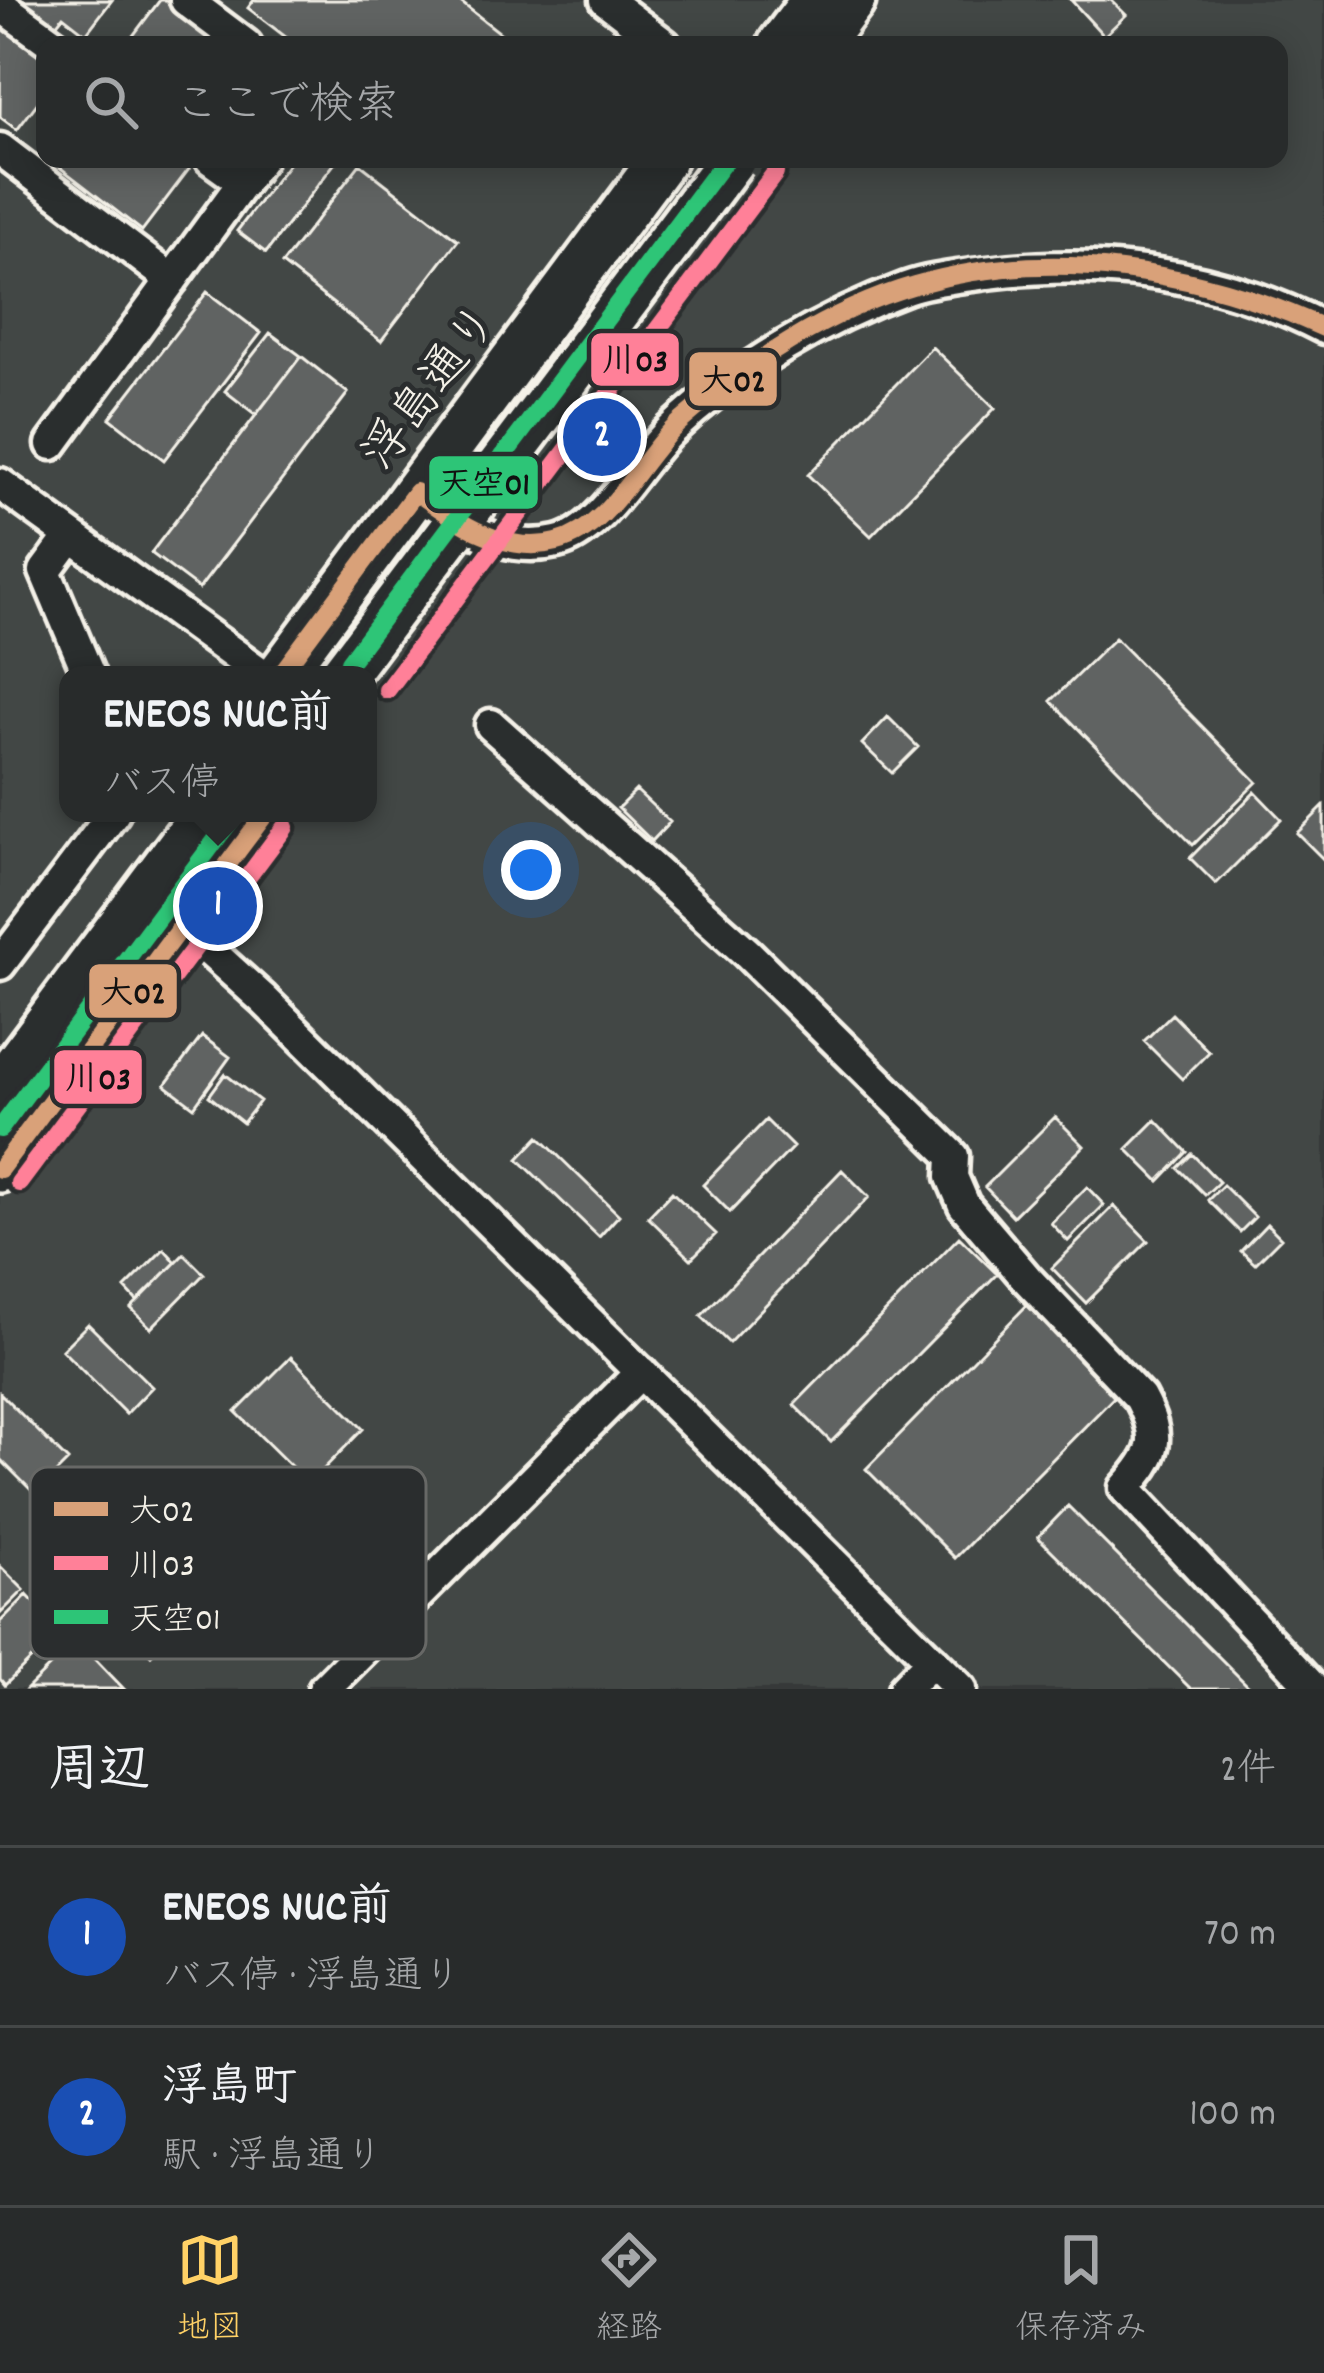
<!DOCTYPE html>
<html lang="ja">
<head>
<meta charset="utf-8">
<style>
	:root { --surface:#282b2b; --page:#303333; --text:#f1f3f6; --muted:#a5a7a9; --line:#444747; --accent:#ffd166 }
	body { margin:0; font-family:Dekko,"Klee One",sans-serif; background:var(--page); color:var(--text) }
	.you { position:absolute; left:531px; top:870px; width:42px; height:42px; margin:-30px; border:9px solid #fff; border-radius:50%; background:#1a73e8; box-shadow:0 0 0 18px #1a73e833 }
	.badge { display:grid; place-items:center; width:78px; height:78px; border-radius:50%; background:var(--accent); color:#fff; font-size:39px; font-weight:700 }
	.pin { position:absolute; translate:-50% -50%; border:6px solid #fff; box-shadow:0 3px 12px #0006 }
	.popup { position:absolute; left:59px; top:666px; width:318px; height:156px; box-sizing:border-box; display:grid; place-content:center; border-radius:24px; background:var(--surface); filter:drop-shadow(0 3px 9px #0005); font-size:39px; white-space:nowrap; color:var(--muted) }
	.popup b { font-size:45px; color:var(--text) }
	.popup::after { content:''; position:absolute; left:50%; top:100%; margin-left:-24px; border:24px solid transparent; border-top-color:var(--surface) }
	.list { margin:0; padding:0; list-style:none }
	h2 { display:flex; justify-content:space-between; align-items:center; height:156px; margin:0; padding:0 48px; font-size:51px }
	h2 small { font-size:39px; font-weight:400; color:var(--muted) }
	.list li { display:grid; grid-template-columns:78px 1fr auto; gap:36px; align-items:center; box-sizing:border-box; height:180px; padding:0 48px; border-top:3px solid var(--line) }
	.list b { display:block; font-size:45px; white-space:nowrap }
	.list p { margin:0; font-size:39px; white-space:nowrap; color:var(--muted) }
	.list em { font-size:39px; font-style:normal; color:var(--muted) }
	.icon { flex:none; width:66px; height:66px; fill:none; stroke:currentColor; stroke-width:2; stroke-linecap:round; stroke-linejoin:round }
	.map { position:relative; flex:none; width:1324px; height:1689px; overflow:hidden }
	.search { position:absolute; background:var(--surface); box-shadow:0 6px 30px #0003; left:36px; right:36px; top:36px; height:132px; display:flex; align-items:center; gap:30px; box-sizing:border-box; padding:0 42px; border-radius:24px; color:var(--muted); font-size:45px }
	.sheet { height:516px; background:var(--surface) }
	nav { display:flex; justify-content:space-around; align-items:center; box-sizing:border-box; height:168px; border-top:3px solid var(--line); background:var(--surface); font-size:33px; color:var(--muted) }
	nav a { display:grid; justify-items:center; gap:6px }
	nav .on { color:var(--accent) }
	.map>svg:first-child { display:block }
	.built { fill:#434645; fill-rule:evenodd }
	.building { fill:#616362; stroke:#f4f1e8; stroke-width:3 }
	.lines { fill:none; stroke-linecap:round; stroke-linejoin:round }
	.minor-casing { stroke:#f4f1e8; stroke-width:39 }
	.highway-casing { stroke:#f4f1e8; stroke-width:54 }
	.minor { stroke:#2a2d2e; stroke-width:30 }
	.highway { stroke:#2a2d2e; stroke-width:45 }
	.highway-bridge-casing { stroke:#f4f1e8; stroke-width:54; stroke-linecap:butt }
	.highway-bridge { stroke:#2a2d2e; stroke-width:45 }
	.bus-1-casing { stroke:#2a2d2e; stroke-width:27 }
	.bus-2-casing { stroke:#2a2d2e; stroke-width:27 }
	.bus-3-casing { stroke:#2a2d2e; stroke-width:27 }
	.bus-1 { stroke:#d9a179; stroke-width:18 }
	.bus-2 { stroke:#ff8098; stroke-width:18 }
	.bus-3 { stroke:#2dc577; stroke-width:18 }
	.labels { text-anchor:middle; stroke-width:10; stroke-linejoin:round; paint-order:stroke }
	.street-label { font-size:48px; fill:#f4f1e8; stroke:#2a2d2e }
	.key { fill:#2a2d2e; stroke:#676866; stroke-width:3 }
	.key-label { font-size:33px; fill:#f4f1e8 }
	.line-badge { stroke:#2a2d2e; stroke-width:4.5 }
	.pale-badge-label { font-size:33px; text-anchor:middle; font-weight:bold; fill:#111 }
</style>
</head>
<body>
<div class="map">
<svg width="1324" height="1689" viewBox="0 0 1324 1689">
	<rect width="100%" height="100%" fill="#363939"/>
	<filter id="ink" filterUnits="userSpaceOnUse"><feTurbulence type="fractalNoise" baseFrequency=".00833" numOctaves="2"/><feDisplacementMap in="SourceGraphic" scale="24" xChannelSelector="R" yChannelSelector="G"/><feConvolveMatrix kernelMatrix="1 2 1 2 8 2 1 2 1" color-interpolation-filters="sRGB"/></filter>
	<g filter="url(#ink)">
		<path class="built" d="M0,0H1324V1689H0ZM45,45H1279V159H45ZM68,675H368V813H68Z"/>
		<path class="building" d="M1,0H112L86,34L63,16L35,51L45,58V93L17,130L0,117Z
			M160,0H166L224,45H126Z
			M254,0H458L513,43L296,45L248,8Z
			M1071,0H1111L1126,15L1104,36Z
			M49,159H175L189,169L142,231Z
			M292,159H338L266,253L237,231Z
			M360,164L458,240L381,341L282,264Z
			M207,292L261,333L164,460L110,418Z
			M270,333L301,356L256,415L225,391Z
			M932,347L995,408L871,536L808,475Z
			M301,356L348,393L199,589L151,553Z
			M1115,638L1257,782L1193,845L1051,701Z
			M888,717L918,747L892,773L862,744Z
			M636,790L670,822L652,841L618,808Z
			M1255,792L1281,819L1216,884L1190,858Z
			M1324,806V860L1297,833Z
			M1172,1014L1209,1052L1182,1079L1144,1041Z
			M202,1036L230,1057L194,1107L165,1085Z
			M225,1074L260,1101L243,1123L209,1096Z
			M1055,1117L1084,1146L1013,1216L985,1187Z
			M766,1120L793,1147L730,1212L703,1185Z
			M1156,1120L1187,1152L1159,1181L1127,1149Z
			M539,1137L619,1215L599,1237L518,1159Z
			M1192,1154L1219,1182L1205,1195L1178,1168Z
			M842,1170L869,1197L729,1343L701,1316Z
			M1223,1185L1255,1217L1240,1232L1208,1200Z
			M1087,1187L1104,1205L1068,1241L1051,1223Z
			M672,1192L716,1234L691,1259L648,1217Z
			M1114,1206L1148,1241L1086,1303L1052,1268Z
			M1267,1224L1281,1238L1255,1264L1241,1251Z
			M959,1237L997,1274L831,1442L794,1405Z
			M164,1249L176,1262L137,1301L125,1288Z
			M184,1254L204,1274L151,1328L131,1308Z
			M1030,1302L1120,1391L955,1558L866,1469Z
			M88,1324L152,1387L126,1414L62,1350Z
			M291,1357L363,1429L309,1484L236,1412Z
			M0,1393L68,1461L35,1494L0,1459Z
			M208,1506L253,1552L151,1655L106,1609Z
			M1068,1506L1251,1689H1191L1038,1537Z
			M0,1566L24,1590L0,1614Z
			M27,1595L61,1630L5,1685L0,1679V1622Z
			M77,1640L124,1689H27Z"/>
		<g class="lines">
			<g class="minor-casing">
				<path id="minor" d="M186,0L246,45
					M606,0L665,45
					M0,5L55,45
					M0,149L172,280
					M211,159L243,182
					M52,444L260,159
					M0,484L263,675
					M416,492C460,523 499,555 557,542C601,533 638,460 672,429C736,369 824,318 906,288C931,279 961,277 987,273C1104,258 1218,273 1324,328
					M70,537L45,571L89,675
					M491,725L747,953L953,1156L952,1177L964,1205L1027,1279L1140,1398C1162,1439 1156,1454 1125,1488L1312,1687
					M182,926L263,999L961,1689
					M0,964L114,813
					M324,1689L641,1372
					M904,1689L932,1660"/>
			</g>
			<g class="highway-casing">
				<path id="highway" d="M781,45L815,0
					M818,45L852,0
					M280,675L663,159
					M0,1087L205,813
					M0,1169L266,813"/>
			</g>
			<use href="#minor" class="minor"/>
			<use href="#highway" class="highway"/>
			<g class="highway-bridge-casing">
				<path id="highway-bridge" d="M343,675L732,159"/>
			</g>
			<use href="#highway-bridge" class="highway-bridge"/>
			<g class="bus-1-casing">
				<path id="bus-1" d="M280,675L416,492C457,521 504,556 557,542C612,528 640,457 680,422C746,364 829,310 915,285C1050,246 1199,270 1324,328
					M0,1169L266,813"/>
			</g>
			<g class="bus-2-casing">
				<path id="bus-2" d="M387,690L775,173
					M19,1183L285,827"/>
			</g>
			<g class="bus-3-casing">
				<path id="bus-3" d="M349,662L726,159
					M0,1129L236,813"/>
			</g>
			<use href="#bus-1" class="bus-1"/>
			<use href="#bus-2" class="bus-2"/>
			<use href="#bus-3" class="bus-3"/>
		</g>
	</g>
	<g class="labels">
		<g class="street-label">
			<text transform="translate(428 385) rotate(-53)" y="17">浮島通り</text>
		</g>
	</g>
	<rect x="30" y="1467" width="396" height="192" rx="18" class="key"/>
	<rect x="54" y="1502" width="54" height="14" fill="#d9a179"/>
	<rect x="54" y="1556" width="54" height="14" fill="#ff8098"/>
	<rect x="54" y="1610" width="54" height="14" fill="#2dc577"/>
	<g class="key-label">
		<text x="129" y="1521">大02</text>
		<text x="129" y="1575">川03</text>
		<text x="129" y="1629">天空01</text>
	</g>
	<g class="line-badge">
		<rect x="589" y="331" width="92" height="57" rx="12" fill="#ff8098"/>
		<rect x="687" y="350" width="92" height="58" rx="12" fill="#d9a179"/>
		<rect x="427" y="454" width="113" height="57" rx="12" fill="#2dc577"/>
		<rect x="87" y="962" width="92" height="58" rx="12" fill="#d9a179"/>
		<rect x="52" y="1048" width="92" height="58" rx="12" fill="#ff8098"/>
	</g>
	<g class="pale-badge-label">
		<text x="635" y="371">川03</text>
		<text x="733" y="391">大02</text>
		<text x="484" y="494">天空01</text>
		<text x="133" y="1003">大02</text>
		<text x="98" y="1089">川03</text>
	</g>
</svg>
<div class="you"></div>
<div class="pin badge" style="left:218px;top:906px;background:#1a4fb4">1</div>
<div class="popup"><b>ENEOS NUC前</b>バス停</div>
<div class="pin badge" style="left:602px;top:437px;background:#1a4fb4">2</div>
<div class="search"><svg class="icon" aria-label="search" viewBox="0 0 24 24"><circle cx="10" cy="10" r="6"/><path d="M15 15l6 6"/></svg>ここで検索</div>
</div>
<section class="sheet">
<h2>周辺<small>2件</small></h2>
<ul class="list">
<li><span class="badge" style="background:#1a4fb4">1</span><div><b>ENEOS NUC前</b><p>バス停 · 浮島通り</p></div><em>70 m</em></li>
<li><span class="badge" style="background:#1a4fb4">2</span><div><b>浮島町</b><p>駅 · 浮島通り</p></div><em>100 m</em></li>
</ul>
</section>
<nav>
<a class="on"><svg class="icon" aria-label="map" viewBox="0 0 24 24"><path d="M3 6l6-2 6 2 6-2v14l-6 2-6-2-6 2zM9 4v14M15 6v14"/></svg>地図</a>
<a><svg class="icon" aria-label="directions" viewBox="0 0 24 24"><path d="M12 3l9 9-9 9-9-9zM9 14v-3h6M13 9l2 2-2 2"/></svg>経路</a>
<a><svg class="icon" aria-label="saved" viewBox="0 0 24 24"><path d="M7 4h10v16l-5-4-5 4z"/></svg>保存済み</a>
</nav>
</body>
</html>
